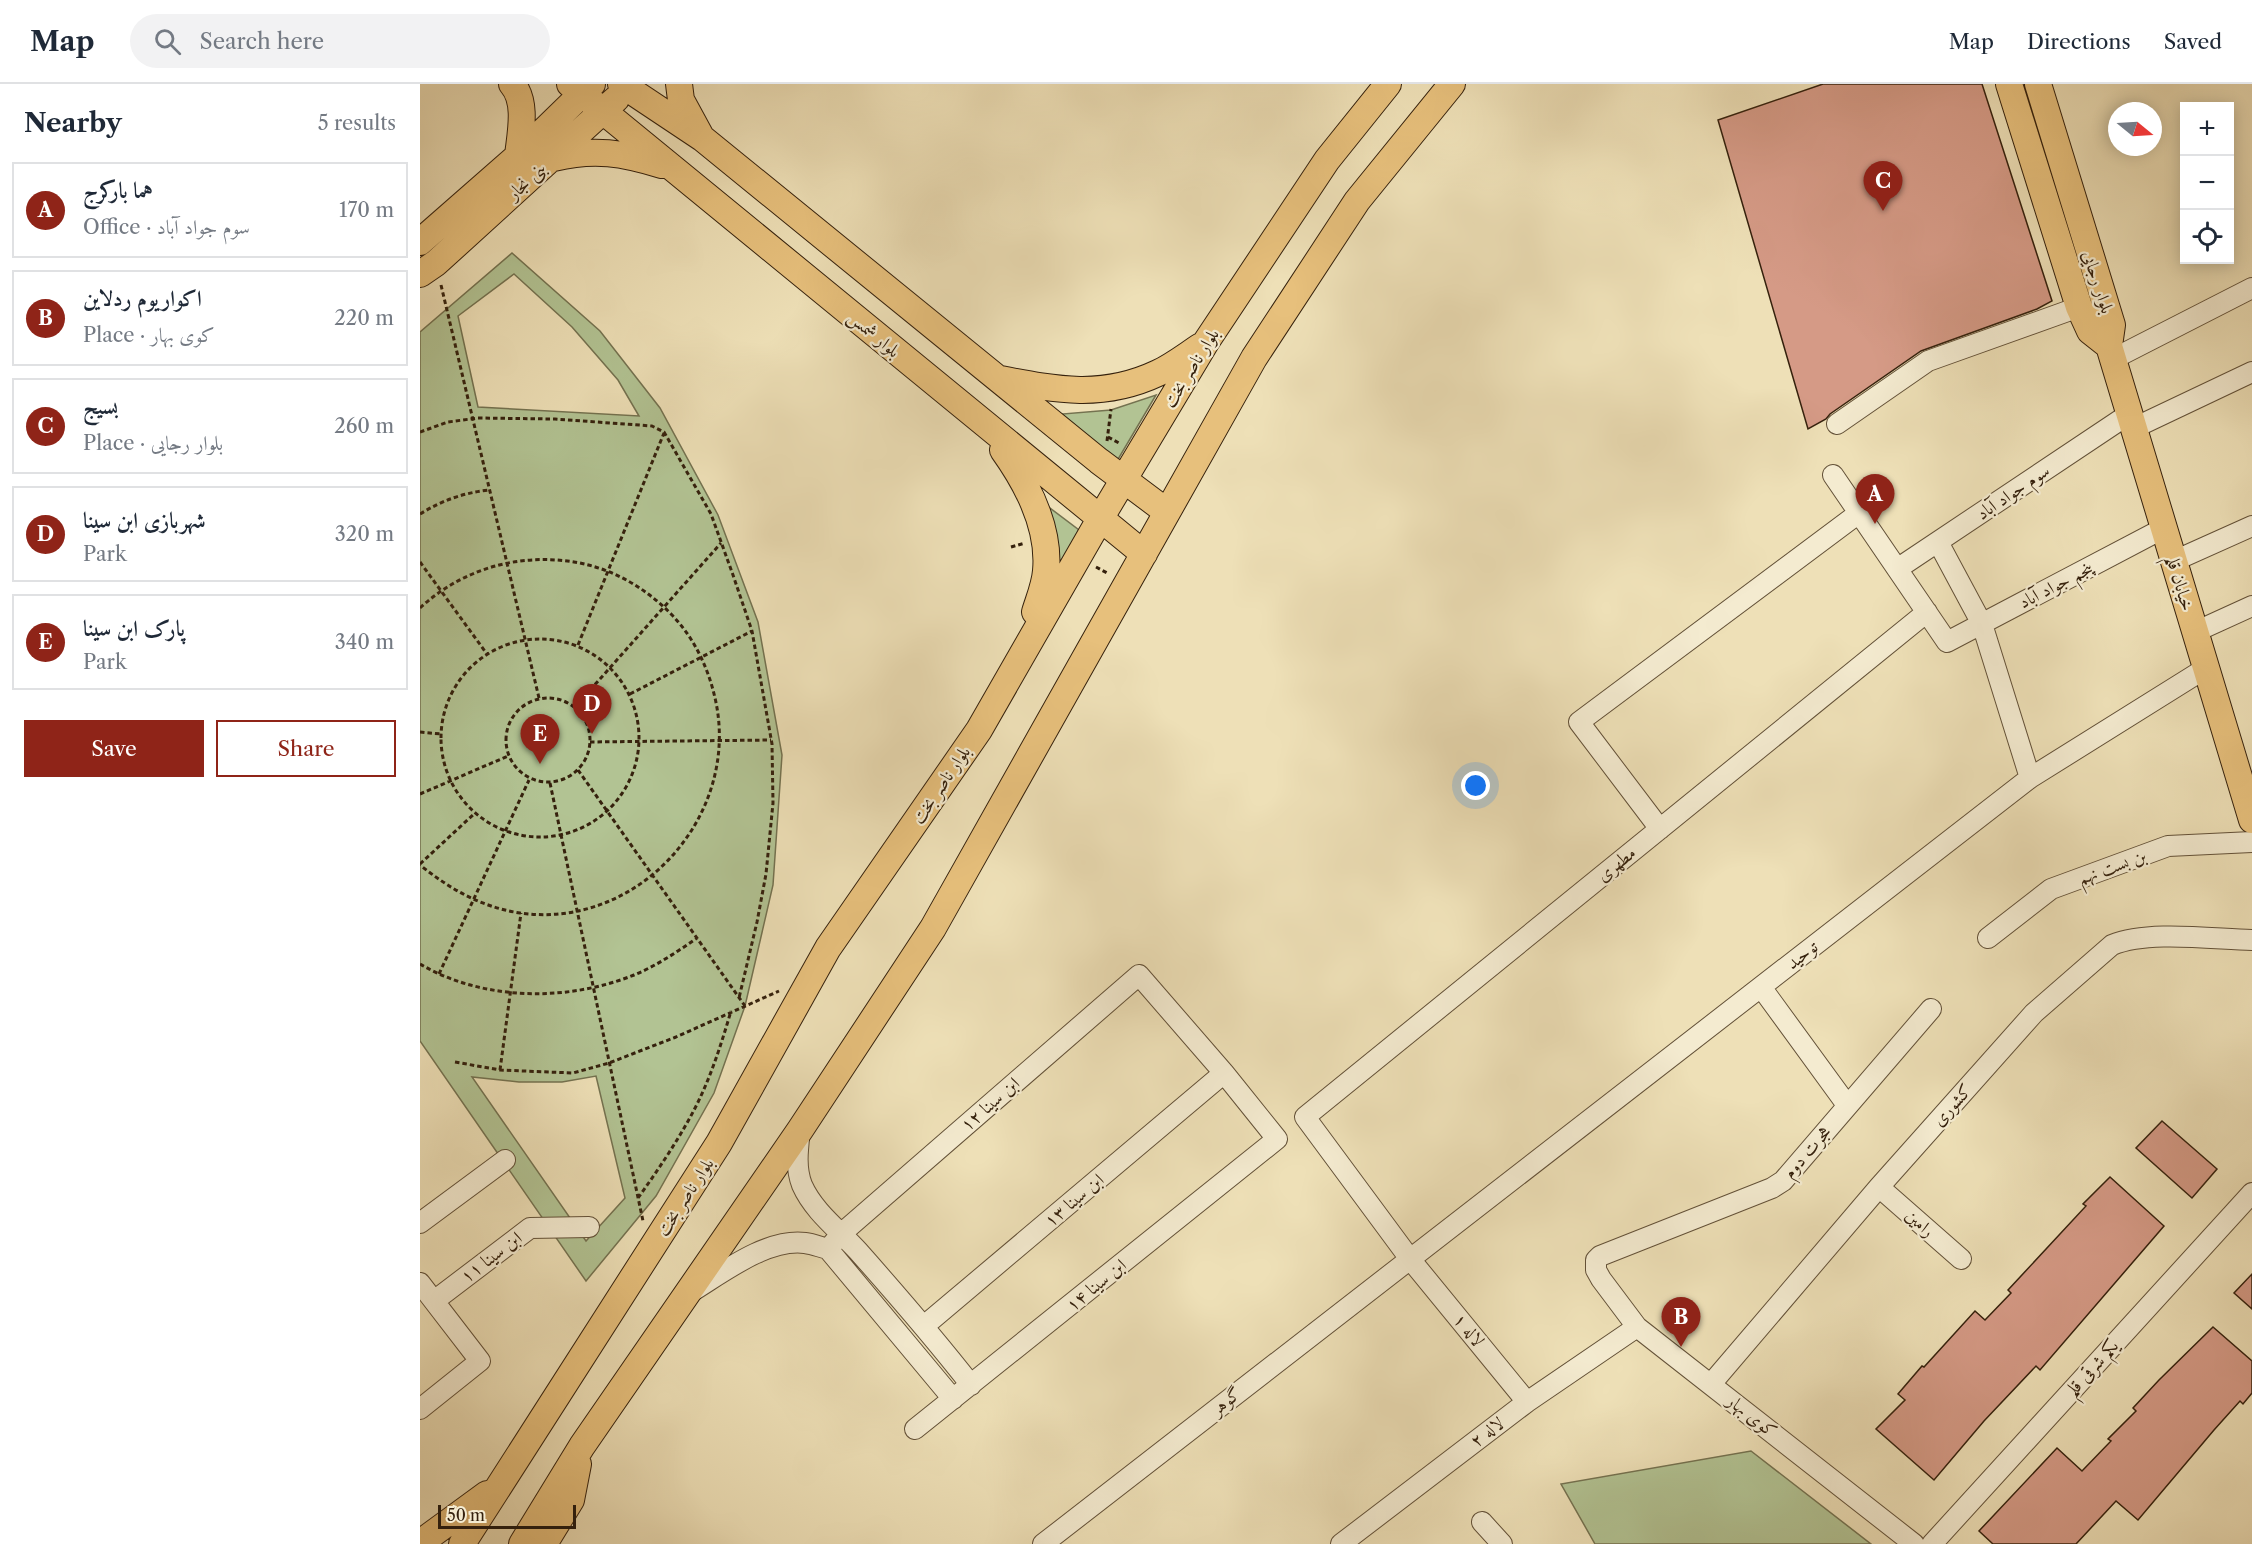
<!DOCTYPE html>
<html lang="en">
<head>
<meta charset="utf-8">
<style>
	:root { --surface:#fff; --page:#f2f2f3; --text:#1f2937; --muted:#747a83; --line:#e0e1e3; --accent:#8f2418 }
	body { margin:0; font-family:"Libre Caslon Text",Amiri,serif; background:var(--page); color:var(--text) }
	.controls { position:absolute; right:18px; top:18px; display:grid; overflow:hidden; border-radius:0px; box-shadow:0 3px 15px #0003 }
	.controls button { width:54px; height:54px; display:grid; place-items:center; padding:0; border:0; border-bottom:2px solid var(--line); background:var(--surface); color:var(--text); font:30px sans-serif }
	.compass { position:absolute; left:1688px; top:18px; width:54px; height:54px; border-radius:50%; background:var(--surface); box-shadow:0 3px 15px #0003; rotate:108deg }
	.scale { position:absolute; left:18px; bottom:15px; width:138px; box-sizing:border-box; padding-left:6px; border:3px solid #35210d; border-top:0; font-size:16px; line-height:21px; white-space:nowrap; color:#35210d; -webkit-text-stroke:4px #f4ebd0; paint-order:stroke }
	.you { position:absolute; left:1056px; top:702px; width:21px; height:21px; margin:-15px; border:4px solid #fff; border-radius:50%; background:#1a73e8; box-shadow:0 0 0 9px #1a73e833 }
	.badge { display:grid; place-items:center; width:39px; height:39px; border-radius:50%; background:var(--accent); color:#fff; font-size:20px; font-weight:700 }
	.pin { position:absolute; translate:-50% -50px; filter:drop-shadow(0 2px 3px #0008) }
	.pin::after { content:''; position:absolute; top:32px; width:21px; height:18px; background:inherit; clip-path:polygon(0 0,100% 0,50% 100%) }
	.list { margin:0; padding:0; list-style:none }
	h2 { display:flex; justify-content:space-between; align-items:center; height:78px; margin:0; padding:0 24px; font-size:26px }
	h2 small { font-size:20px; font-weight:400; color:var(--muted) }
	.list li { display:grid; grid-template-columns:39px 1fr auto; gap:18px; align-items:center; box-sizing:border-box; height:96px; margin:0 12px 12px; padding:0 12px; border:2px solid var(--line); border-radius:0px }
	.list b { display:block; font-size:22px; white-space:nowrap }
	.list p { margin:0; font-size:20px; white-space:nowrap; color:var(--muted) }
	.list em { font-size:20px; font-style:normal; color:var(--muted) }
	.actions { display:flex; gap:12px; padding:18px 24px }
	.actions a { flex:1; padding:14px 0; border:2px solid var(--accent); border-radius:0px; text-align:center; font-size:21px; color:var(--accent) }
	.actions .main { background:var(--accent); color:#fff }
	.icon { flex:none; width:33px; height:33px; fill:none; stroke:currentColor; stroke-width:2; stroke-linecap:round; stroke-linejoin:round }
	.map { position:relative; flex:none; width:1832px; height:1460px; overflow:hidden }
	header { display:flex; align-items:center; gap:36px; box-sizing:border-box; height:84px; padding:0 30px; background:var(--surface); border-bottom:2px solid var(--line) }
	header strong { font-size:28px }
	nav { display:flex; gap:33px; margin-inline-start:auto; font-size:21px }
	.search { width:420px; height:54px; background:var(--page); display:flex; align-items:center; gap:15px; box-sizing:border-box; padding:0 21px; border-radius:33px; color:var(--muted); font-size:22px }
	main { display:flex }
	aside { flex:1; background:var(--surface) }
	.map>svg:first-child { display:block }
	.green { fill:#b2c393; stroke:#747250; stroke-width:1.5; fill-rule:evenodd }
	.building { fill:#d59a86; stroke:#35210d; stroke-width:1.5 }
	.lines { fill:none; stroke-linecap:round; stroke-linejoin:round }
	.minor-casing { stroke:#635138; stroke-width:22 }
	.major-casing { stroke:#35210d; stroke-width:28 }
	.path { stroke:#35210d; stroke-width:3; stroke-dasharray:4.5 3; stroke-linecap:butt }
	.minor { stroke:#f4ebd0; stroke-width:20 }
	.major { stroke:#e7c07c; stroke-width:26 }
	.labels { text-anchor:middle; stroke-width:4.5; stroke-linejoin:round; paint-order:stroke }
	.street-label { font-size:18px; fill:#35210d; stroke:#f4ebd0 }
</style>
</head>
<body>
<header>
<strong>Map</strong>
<div class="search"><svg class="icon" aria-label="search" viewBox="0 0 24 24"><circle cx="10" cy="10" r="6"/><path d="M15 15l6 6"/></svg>Search here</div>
<nav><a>Map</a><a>Directions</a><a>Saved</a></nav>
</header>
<main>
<aside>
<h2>Nearby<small>5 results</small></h2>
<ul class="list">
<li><span class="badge">A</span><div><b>هما بارکرج</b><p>Office · سوم جواد آباد</p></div><em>170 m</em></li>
<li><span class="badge">B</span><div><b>اکواریوم ردلاین</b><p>Place · کوی بهار</p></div><em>220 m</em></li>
<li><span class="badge">C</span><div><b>بسیج</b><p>Place · بلوار رجایی</p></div><em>260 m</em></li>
<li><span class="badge">D</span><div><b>شهربازی ابن سینا</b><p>Park</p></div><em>320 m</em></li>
<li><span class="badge">E</span><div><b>پارک ابن سینا</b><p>Park</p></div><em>340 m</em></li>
</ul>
<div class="actions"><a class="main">Save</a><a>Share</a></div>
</aside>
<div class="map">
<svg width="1832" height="1460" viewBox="0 0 1832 1460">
	<rect width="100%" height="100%" fill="#eee0b7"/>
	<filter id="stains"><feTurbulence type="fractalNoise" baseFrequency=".00333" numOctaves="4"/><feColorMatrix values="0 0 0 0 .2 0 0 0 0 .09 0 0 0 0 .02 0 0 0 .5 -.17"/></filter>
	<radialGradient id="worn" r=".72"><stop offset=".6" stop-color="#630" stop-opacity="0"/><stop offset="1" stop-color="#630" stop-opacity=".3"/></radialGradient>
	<path class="green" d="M92,169L180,247L240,324L298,431L338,538L362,671L353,801L325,922L294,1009L236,1112L166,1197L0,957V248ZM94,190L152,243L198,296L219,332L58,323L38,232ZM176,992L205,1114L166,1157L52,993L99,998H142Z
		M736,311L697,377L642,330L691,326Z
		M622,418L659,446L633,494Z
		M1331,1367L1451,1460H1175L1141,1400Z"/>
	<path class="building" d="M1403,0H1562L1632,217L1617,225L1501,267L1410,330L1406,335L1388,345L1298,36Z
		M1742,1037L1797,1085L1772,1114L1716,1064Z
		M1690,1093L1744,1142L1620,1286L1616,1282L1564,1337L1514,1396L1456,1345L1485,1316L1478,1310L1502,1282L1504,1283L1555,1227L1565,1236L1591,1209L1588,1206L1666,1122L1663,1120Z
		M1832,1190V1225L1814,1209Z
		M1793,1243L1832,1277V1309L1823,1320L1820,1317L1794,1346L1718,1436L1696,1417L1656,1460H1573L1559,1447L1637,1364L1662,1387L1691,1357L1688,1355L1716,1327L1713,1324L1739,1296Z"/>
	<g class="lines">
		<g class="minor-casing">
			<path id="minor" d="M1693,275L1832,204
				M1417,340L1508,277L1659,223
				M1714,344L1832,288
				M1413,391L1527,558L1744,444
				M1518,458L1562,540L1610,694
				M1754,477L1832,442
				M1477,485L1709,330
				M1775,548L1832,522
				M1240,745L1159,638L1439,429
				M1568,854L1631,805L1748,762L1832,758
				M1341,903L1427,1021
				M380,1046C378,1064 375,1083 382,1101C394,1128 419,1146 438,1167C477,1211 515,1255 551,1301
				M1459,1103L1541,1175
				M0,1139L85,1076
				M408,1165L422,1149L719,891L804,989L857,1055L495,1345
				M0,1199L60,1277L0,1325
				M271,1208C302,1189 347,1154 385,1159C393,1160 400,1163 408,1165L533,1315
				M14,1217L110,1144L169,1143
				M504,1242L804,989
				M1291,1300L1459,1103L1614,929L1692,861C1728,846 1792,855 1832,856
				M1107,1318L990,1175L885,1033L1507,528
				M1062,1438L1082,1460
				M623,1460L1610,694L1786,584
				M921,1460L1107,1318L1217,1243
				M1494,1460L1217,1243L1181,1195L1176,1186V1176L1180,1172L1352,1104L1363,1097L1511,925
				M1512,1460L1832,1109"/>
		</g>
		<g class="major-casing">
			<path id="major" d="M92,0C108,18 100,51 98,72
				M150,0L724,470
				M201,0L282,54L679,377L747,428
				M259,0L261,16L280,51
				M1589,0L1659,223L1670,247L1689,262
				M1618,0L1692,241L1689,262L1832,736
				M134,74C174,64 203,69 242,81
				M0,158L98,72L172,0
				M0,190L16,179L196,15
				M580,295C637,306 683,315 738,289C753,282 767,271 781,262
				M583,366C608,401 630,444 626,487C625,501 619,515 615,528
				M0,1459L67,1410
				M42,1460L299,1059L408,864L559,646L680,435L786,258L907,76L968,0
				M102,1460L162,1362L380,1046L513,844L834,274L937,117L1032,0
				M124,1460L151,1416L158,1380"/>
		</g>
		<path class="path" d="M21,201L119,614
			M0,348L28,338L58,334L135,335L232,342L244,348L291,430L313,491L332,547L352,660L353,719L346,790L337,838L319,914
			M688,353L699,359
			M687,357L691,325
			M0,430C23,416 43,409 69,406
			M591,463L605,459
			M0,478L67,570
			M676,483L689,490
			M0,524C42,485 98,469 154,478C192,484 226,504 252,531C274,554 288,583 295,614C322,730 220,846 100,829C61,823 30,805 0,781
			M21 654a99 99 0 1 1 198 0a99 99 0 1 1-198 0Z
			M158,561L244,349
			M210,610L332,547
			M86 656a42 42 0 1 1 84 0a42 42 0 1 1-84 0Z
			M155,623L301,459
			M0,648L21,650
			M170,658L351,656
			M158,686L325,922
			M130,699L223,1137
			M0,710L88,672
			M0,780L55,729
			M0,880C63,917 147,918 214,891C236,882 257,868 277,854
			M19,890L109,696
			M35,978L80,986L153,989L189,979L256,953L359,907
			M80,986L101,829
			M218,1114C238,1086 257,1058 273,1028C290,996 301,961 311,927"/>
		<use href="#minor" class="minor"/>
		<use href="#major" class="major"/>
	</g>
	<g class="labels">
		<g class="street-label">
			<text transform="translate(107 97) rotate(-42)" y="6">بنی نجار</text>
			<text transform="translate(1678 198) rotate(72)" y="6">بلوار رجایی</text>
			<text transform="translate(454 250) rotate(40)" y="6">بلوار شمس</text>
			<text transform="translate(771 284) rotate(-58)" y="6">بلوار ناصر بخت</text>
			<text transform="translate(1593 408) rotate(-34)" y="6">سوم جواد آباد</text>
			<text transform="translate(1760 499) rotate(73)" y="6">خیابان قلم</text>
			<text transform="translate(1636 501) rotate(-27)" y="6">پنجم جواد آباد</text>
			<text transform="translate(521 701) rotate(-56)" y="6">بلوار ناصر بخت</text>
			<text transform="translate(1196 780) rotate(-39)" y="6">مطهری</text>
			<text transform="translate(1692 783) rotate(-20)" y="6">بن بست نهم</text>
			<text transform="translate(1382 871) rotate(-38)" y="6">توحید</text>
			<text transform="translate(570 1020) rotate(-41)" y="6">ابن سینا ۱۲</text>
			<text transform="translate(1532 1021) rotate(-48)" y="6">کشوری</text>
			<text transform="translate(1387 1068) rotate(-49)" y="6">هجرت دوم</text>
			<text transform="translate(265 1113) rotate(-57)" y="6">بلوار ناصر بخت</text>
			<text transform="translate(654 1116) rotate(-40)" y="6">ابن سینا ۱۳</text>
			<text transform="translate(1500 1139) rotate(42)" y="6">رامین</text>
			<text transform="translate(71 1173) rotate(-37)" y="6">ابن سینا ۱۱</text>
			<text transform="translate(676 1201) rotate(-39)" y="6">ابن سینا ۱۴</text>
			<text transform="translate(1049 1246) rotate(51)" y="6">لاله ۱</text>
			<text transform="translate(1672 1284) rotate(-48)" y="6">یکم شرقی قلم</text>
			<text transform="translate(806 1317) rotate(-38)" y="6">گوهر</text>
			<text transform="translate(1332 1332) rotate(38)" y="6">کوی بهار</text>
			<text transform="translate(1067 1348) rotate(-37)" y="6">لاله ۲</text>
		</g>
	</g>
	<rect width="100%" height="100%" filter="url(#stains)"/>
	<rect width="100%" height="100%" fill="url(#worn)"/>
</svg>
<div class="controls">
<button>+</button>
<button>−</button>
<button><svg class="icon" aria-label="locate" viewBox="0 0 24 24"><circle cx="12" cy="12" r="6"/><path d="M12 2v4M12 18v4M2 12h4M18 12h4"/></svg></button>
</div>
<svg class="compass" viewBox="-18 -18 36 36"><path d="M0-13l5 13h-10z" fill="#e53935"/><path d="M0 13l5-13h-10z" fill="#747a83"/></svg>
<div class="scale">50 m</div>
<div class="you"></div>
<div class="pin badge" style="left:1455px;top:440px">A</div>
<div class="pin badge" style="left:1261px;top:1263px">B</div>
<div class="pin badge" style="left:1463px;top:127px">C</div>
<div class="pin badge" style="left:172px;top:650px">D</div>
<div class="pin badge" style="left:120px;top:680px">E</div>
</div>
</main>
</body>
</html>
